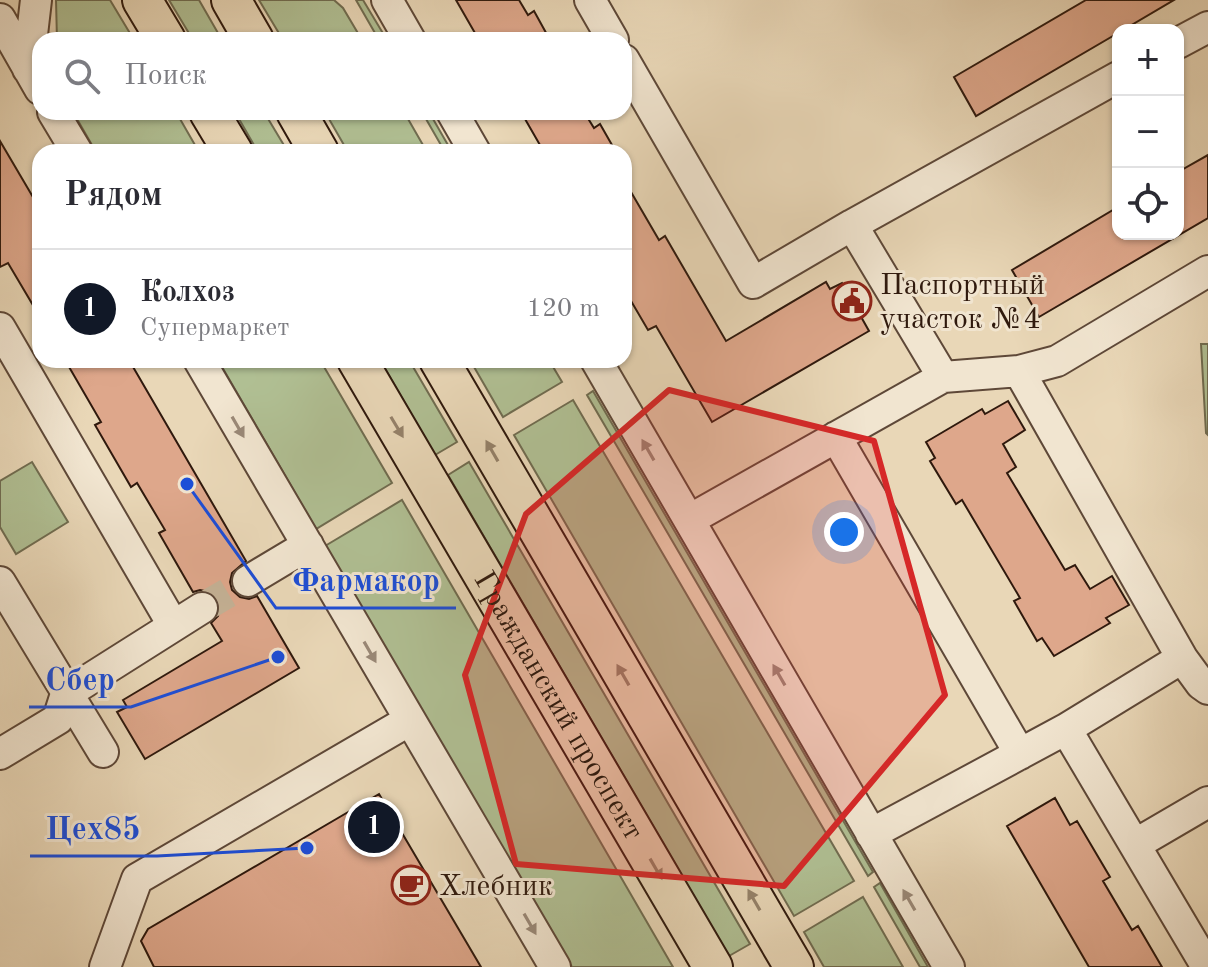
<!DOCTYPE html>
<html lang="ru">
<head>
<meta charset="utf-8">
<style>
	:root { --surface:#fff; --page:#f7f7f7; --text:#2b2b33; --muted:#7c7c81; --line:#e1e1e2; --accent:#111827 }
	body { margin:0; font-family:"Old Standard TT",serif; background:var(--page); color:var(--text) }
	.controls { position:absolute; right:24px; top:24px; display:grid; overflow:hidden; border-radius:16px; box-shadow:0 2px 6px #0004 }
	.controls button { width:72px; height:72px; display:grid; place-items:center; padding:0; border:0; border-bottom:2px solid var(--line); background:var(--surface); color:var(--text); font:40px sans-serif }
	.you { position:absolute; left:844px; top:532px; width:28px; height:28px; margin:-20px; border:6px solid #fff; border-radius:50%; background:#1a73e8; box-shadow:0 0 0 12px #1a73e833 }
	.badge { display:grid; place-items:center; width:52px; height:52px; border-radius:50%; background:var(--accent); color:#fff; font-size:26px; font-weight:700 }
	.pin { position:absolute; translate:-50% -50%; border:4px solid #fff; box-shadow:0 2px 8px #0006 }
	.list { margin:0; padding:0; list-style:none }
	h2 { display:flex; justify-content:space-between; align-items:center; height:104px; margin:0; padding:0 32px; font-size:34px }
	h2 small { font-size:26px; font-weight:400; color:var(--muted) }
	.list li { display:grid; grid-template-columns:52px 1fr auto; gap:24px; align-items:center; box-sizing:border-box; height:120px; padding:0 32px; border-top:2px solid var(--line) }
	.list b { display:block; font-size:30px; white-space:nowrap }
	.list p { margin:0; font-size:26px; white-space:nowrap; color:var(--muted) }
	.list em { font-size:26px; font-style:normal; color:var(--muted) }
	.icon { flex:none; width:44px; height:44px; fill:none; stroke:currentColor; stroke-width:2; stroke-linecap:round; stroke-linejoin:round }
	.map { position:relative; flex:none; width:1208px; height:967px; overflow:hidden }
	.search { position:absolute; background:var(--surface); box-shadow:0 2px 6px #0004; left:32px; top:32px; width:600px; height:88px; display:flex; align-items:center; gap:20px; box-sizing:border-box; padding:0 28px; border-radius:24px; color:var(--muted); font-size:30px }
	.panel { position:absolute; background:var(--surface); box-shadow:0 2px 6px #0004; left:32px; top:144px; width:600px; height:224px; border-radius:24px }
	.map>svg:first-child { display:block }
	.green { fill:#b0bf93; stroke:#706c50; stroke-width:2 }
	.building { fill:#dea78b; stroke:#2f190d; stroke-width:2 }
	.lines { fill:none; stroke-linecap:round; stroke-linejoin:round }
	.minor-tunnel { stroke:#c4b195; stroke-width:30; stroke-dasharray:30 15; stroke-linecap:butt }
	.minor-casing { stroke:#5e4838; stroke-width:34 }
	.major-casing { stroke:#2f190d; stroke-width:42 }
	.minor { stroke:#f1e5d0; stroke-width:30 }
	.major { stroke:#e9d7b7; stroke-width:38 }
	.oneway { fill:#9a8978 }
	.oneway2 { fill:#95826a }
	.marked { fill:#d62828; fill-opacity:0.2; stroke:#d62828; stroke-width:6; stroke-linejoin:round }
	.labels { text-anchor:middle; stroke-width:6; stroke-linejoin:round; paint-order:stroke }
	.poi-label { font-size:30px; fill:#2f190d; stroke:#f1e5d0; text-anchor:start }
	.street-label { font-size:30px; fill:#2f190d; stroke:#f1e5d0 }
	.leader { fill:none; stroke:#1d4ed8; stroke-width:3 }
	.callout-dot { fill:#1d4ed8; stroke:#f1e5d0; stroke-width:3 }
	.callout-label { font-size:32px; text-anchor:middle; font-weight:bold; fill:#1d4ed8; stroke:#f1e5d0; stroke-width:6; stroke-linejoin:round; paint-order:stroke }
</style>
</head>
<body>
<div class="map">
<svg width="1208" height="967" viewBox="0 0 1208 967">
	<rect width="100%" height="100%" fill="#e9d7b7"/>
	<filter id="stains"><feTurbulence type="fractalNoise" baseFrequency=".0025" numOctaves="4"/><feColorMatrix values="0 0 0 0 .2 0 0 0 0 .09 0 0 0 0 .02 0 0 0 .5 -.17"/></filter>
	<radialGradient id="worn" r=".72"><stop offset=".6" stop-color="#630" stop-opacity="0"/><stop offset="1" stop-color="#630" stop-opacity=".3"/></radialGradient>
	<path class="green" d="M56,0H110L134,40H57Z
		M169,0H199L222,40H193Z
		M259,0H334L343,8L362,40H283Z
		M356,0H363L387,40H379Z
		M73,112H176L199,152H96Z
		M235,112H264L288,152H258Z
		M325,112H404L427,152H348Z
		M422,112H429L452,152H445Z
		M1201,344H1208V435L1206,433Z
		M218,360H320L392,483L316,529Z
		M380,360H409L457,442L435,455Z
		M470,360H549L562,382L503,417Z
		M593,391L873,872L868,876L587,395Z
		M573,400L854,881L794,916L514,435Z
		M32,462L68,522L16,554L0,527V481Z
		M469,462L750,944L729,956L448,475Z
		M402,500L673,967H572L325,546Z
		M880,883L928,967H920L874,887Z
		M863,897L903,967H824L804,932Z"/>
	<path class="building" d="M456,0H519L528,15L534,11L550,40H479Z
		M1086,0H1174L1123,30H1118V33L976,116L954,77Z
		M521,112H584L594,128L600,124L616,152H544Z
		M0,141L40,209V317L8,263L0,267Z
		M1208,155V218L1039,317L1012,270L1118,207V234H1178V172Z
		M624,180L659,240L665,236L726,341L826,282L830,289L842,283L869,331L712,422L656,326L648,330L624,289Z
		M65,360H129L246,561L232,573L230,582L232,590L240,597L249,599L257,596L299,668L145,759L117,712L127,707L123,700L222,641L211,623L218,616L220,606L217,598L210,592L200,590L193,592L159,533L165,530L137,483L131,487L95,425L101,422Z
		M1008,401L1025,430L1003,444L1016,467L1007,473L1065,570L1075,565L1090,589L1112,576L1129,605L1106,618L1110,623L1054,656L1042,638L1037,641L1014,601L1020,598L962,500L956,504L930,461L935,458L926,442L982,409L985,414Z
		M379,794L481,967H154L141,941L148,929Z
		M1055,798L1070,825L1077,821L1110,877L1103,881L1132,930L1138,926L1162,967H1089L1007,826Z"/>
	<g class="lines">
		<path class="minor-tunnel" d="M202,608L248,581"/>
		<g class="minor-casing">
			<path id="minor" d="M387,0L410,40
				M590,0L613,40
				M0,19L40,89
				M1178,43L1208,27
				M624,60L753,283L852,225
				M28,69L36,0
				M53,112L77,152
				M452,112L475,152
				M0,328L173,625
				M199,360L555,967
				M596,360L949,967
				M943,377L852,225L1118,77
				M836,437L1020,754
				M689,520L943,377L1019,371
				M248,581L308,545
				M0,582L103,752
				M1182,658L1201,684L1208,689
				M1066,729L1182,658L1019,371L1057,361L1208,271
				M0,754L58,719L66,694L202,608
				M871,834L1066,729L1207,967
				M1136,844L1208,802
				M105,967L137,879L410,720"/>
		</g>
		<g class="major-casing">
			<g id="major">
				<path d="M142,0L166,40"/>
				<path d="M231,0L254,40"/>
				<path d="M209,112L233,152"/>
				<path d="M296,112L319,152"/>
				<path id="s1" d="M357,360L713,967"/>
				<path d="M439,360L794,967"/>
			</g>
		</g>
		<use href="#minor" class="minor"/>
		<use href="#major" class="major"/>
	</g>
	<defs><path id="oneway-solid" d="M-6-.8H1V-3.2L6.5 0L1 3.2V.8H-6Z" transform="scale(2)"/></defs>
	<g class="oneway">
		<use href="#oneway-solid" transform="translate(238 427) rotate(60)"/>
		<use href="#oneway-solid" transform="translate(648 450) rotate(-120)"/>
		<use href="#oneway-solid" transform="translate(370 652) rotate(60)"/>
		<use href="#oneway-solid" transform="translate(779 675) rotate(-120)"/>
		<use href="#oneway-solid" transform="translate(909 900) rotate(-120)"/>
		<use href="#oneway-solid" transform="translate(530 924) rotate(60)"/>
	</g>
	<g class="oneway2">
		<use href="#oneway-solid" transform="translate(397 427) rotate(59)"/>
		<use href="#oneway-solid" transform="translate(492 451) rotate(-120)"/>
		<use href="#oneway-solid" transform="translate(623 675) rotate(-120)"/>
		<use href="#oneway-solid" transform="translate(656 869) rotate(60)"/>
		<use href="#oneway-solid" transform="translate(754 900) rotate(-120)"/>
	</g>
	<path class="marked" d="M669,390L874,441L945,695L784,886L516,864L465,675L526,514Z"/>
	<defs>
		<g id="civic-ring" transform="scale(2)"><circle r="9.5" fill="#f1e5d0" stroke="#8f2418" stroke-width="1.5"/><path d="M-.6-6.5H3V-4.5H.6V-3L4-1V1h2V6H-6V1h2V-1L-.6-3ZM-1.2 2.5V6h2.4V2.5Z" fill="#8f2418"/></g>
		<g id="cafe-ring" transform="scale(2)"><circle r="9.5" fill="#f1e5d0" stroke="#8f2418" stroke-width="1.5"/><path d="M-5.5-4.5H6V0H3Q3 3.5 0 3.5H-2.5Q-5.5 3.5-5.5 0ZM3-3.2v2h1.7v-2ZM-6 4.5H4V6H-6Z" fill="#8f2418"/></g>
	</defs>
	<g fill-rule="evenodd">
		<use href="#civic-ring" x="852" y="301"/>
		<use href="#cafe-ring" x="411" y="885"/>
	</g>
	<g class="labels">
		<g class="poi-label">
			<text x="880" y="294">Паспортный<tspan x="880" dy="34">участок №4</tspan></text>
			<text x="439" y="895">Хлебник</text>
		</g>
		<g class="street-label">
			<text dy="10" stroke="none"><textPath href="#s1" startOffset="400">Гражданский проспект</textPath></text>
		</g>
	</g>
	<path class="leader" d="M187 484L276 608H456M278 657L131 707H29M307 848L157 856H30"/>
	<g class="callout-dot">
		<circle cx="187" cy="484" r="8"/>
		<circle cx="278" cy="657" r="8"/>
		<circle cx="307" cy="848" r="8"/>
	</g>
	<g class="callout-label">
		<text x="366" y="591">Фармакор</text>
		<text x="80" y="690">Сбер</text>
		<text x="93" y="839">Цех85</text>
	</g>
	<rect width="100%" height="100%" filter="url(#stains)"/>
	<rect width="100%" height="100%" fill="url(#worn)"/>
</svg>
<div class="controls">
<button>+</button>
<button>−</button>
<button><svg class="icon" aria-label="locate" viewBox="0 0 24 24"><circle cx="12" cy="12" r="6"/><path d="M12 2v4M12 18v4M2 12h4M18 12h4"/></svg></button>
</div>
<div class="you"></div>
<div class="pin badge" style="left:374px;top:827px">1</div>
<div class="search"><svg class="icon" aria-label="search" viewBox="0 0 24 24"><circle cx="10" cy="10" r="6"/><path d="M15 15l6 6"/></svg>Поиск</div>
<section class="panel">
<h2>Рядом<small></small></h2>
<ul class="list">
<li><span class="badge">1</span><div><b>Колхоз</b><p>Супермаркет</p></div><em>120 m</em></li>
</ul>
</section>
</div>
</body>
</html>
